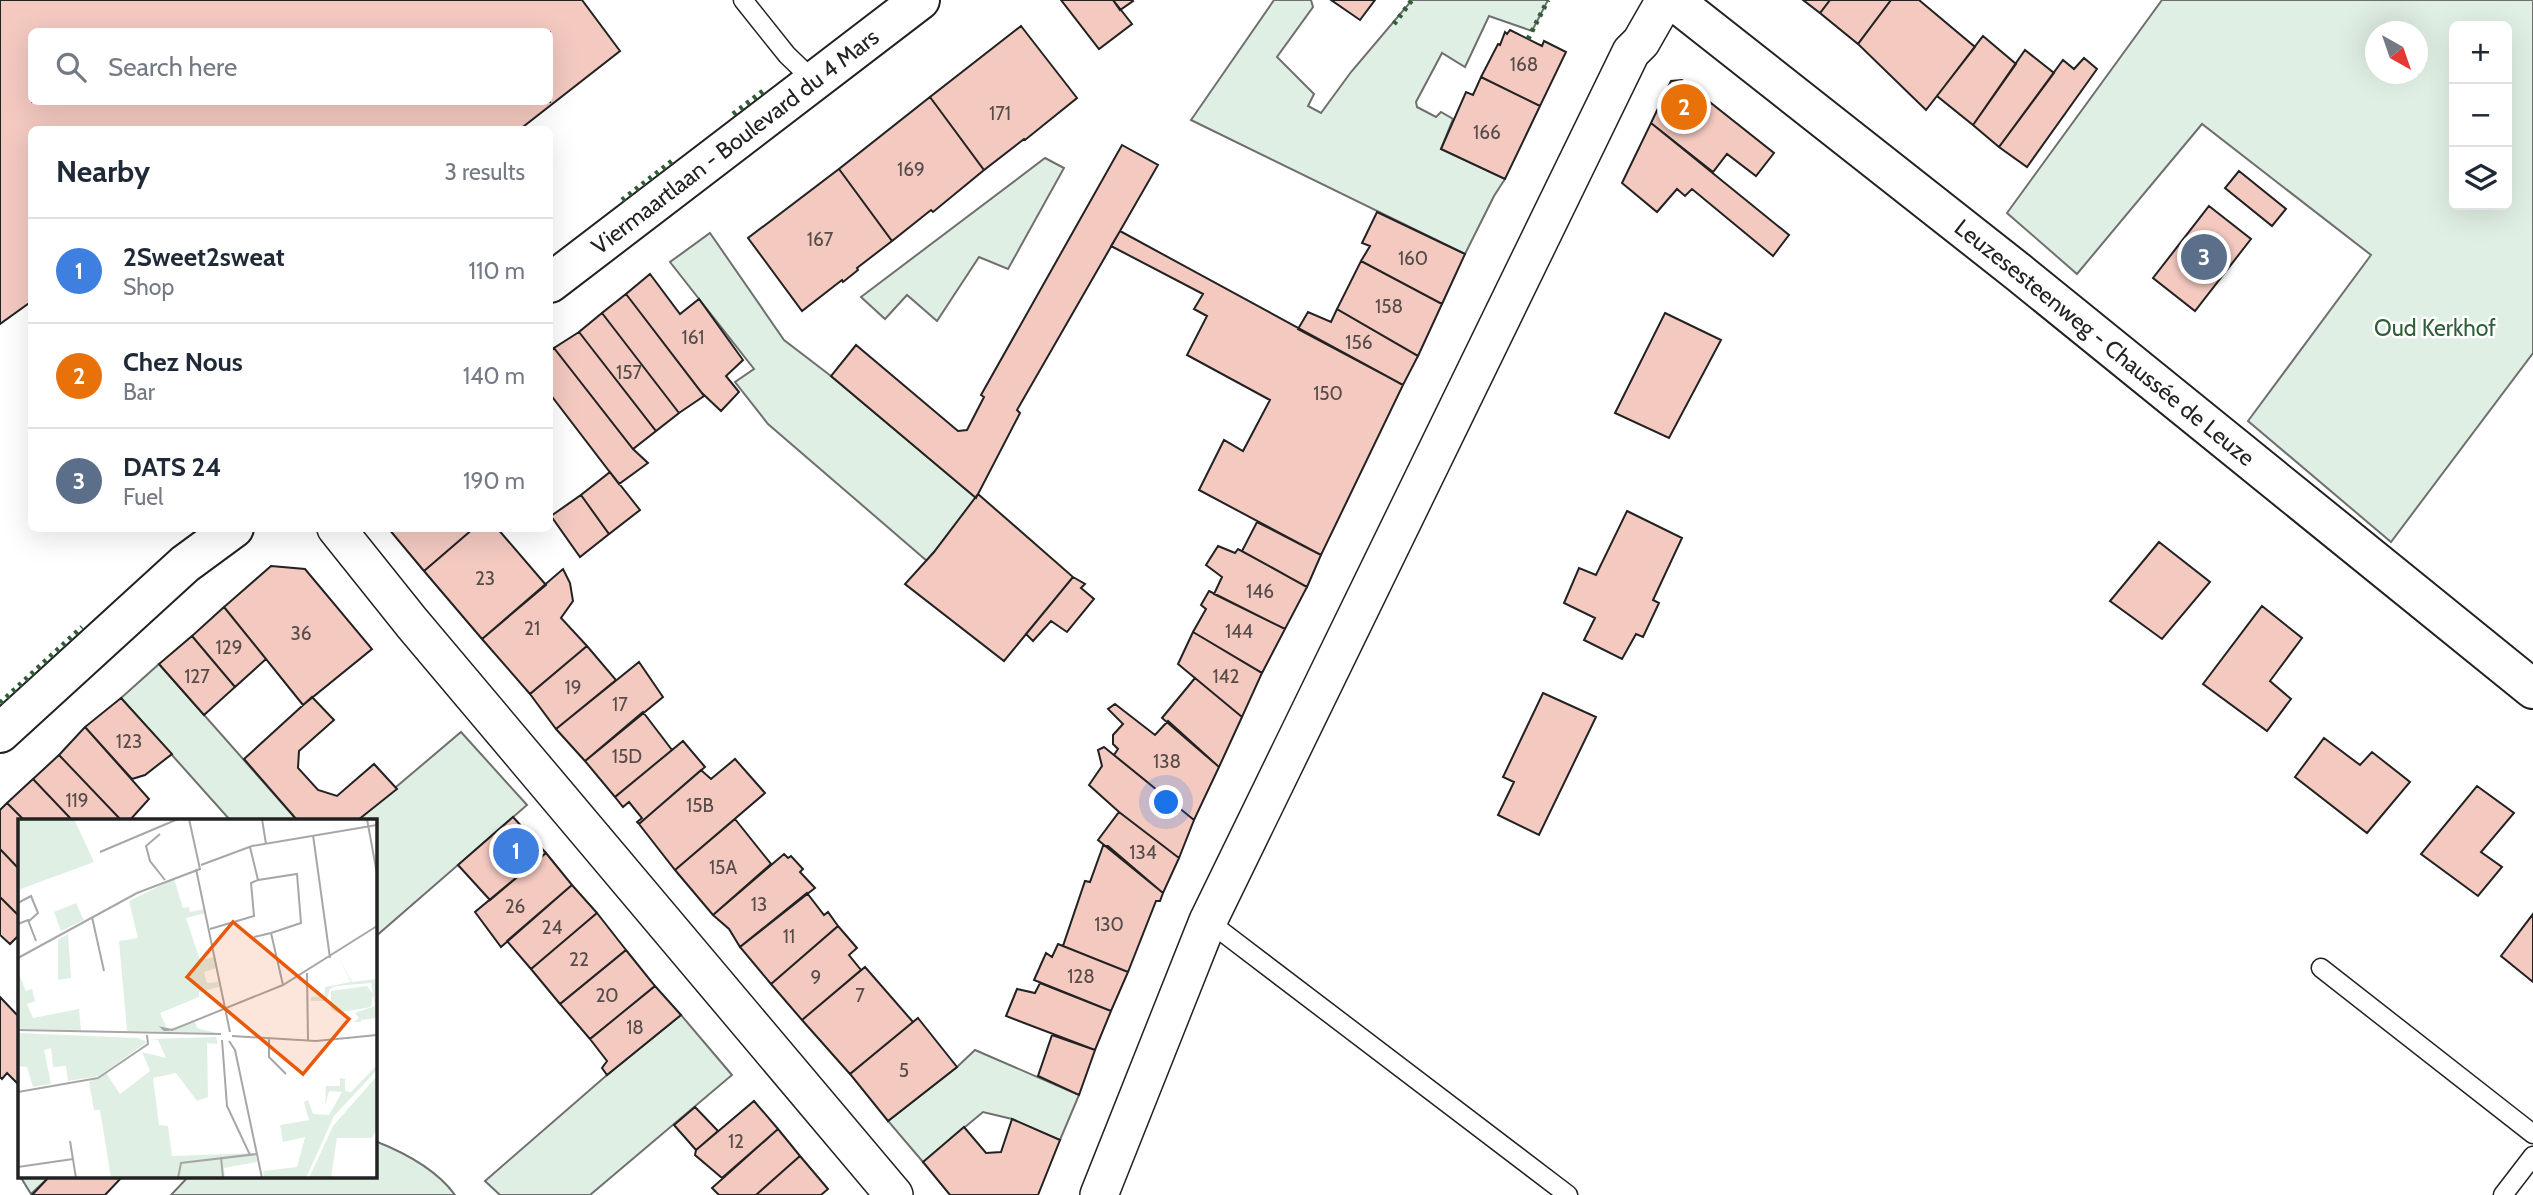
<!DOCTYPE html>
<html lang="en">
<head>
<meta charset="utf-8">
<style>
	:root { --surface:#fff; --page:#f2f2f3; --text:#1f2937; --muted:#747a83; --line:#e0e1e3; --accent:#c62828 }
	body { margin:0; font-family:Cabin,sans-serif; background:var(--page); color:var(--text) }
	.controls { position:absolute; right:21px; top:21px; display:grid; overflow:hidden; border-radius:10px; box-shadow:0 7px 28px #0002 }
	.controls button { width:63px; height:63px; display:grid; place-items:center; padding:0; border:0; border-bottom:2px solid var(--line); background:var(--surface); color:var(--text); font:35px sans-serif }
	.compass { position:absolute; left:2365px; top:21px; width:63px; height:63px; border-radius:50%; background:var(--surface); box-shadow:0 7px 28px #0002; rotate:140deg }
	.you { position:absolute; left:1167px; top:803px; width:24px; height:24px; margin:-18px; border:5px solid #fff; border-radius:50%; background:#1a73e8; box-shadow:0 0 0 10px #1a73e833 }
	.badge { display:grid; place-items:center; width:46px; height:46px; border-radius:50%; background:var(--accent); color:#fff; font-size:23px; font-weight:700 }
	.pin { position:absolute; translate:-50% -50%; border:4px solid #fff; box-shadow:0 2px 7px #0006 }
	.list { margin:0; padding:0; list-style:none }
	h2 { display:flex; justify-content:space-between; align-items:center; height:91px; margin:0; padding:0 28px; font-size:30px }
	h2 small { font-size:23px; font-weight:400; color:var(--muted) }
	.list li { display:grid; grid-template-columns:46px 1fr auto; gap:21px; align-items:center; box-sizing:border-box; height:105px; padding:0 28px; border-top:2px solid var(--line) }
	.list b { display:block; font-size:26px; white-space:nowrap }
	.list p { margin:0; font-size:23px; white-space:nowrap; color:var(--muted) }
	.list em { font-size:23px; font-style:normal; color:var(--muted) }
	.icon { flex:none; width:38px; height:38px; fill:none; stroke:currentColor; stroke-width:2; stroke-linecap:round; stroke-linejoin:round }
	.map { position:relative; flex:none; width:2533px; height:1195px; overflow:hidden }
	.search { position:absolute; background:var(--surface); box-shadow:0 7px 28px #0002; left:28px; top:28px; width:525px; height:77px; display:flex; align-items:center; gap:18px; box-sizing:border-box; padding:0 24px; border-radius:10px; color:var(--muted); font-size:26px }
	.panel { position:absolute; background:var(--surface); box-shadow:0 7px 28px #0002; left:28px; top:126px; width:525px; height:406px; border-radius:10px }
	.map>svg:first-child { display:block }
	.green { fill:#e0efe3; stroke:#6f6f6f; stroke-width:2; fill-rule:evenodd }
	.building { fill:#f3c9c0; stroke:#222; stroke-width:2; fill-rule:evenodd }
	.lines { fill:none; stroke-linecap:round; stroke-linejoin:round }
	.service-casing { stroke:#222; stroke-width:21 }
	.minor-casing { stroke:#222; stroke-width:40 }
	.tertiary-casing { stroke:#222; stroke-width:42 }
	.primary-casing { stroke:#222; stroke-width:42 }
	.service { stroke:#fff; stroke-width:18 }
	.minor { stroke:#fff; stroke-width:37 }
	.tertiary { stroke:#fff; stroke-width:38 }
	.primary { stroke:#fff; stroke-width:38 }
	.hedge { stroke:#2f5e38; stroke-width:5; stroke-dasharray:3.5 5; stroke-linecap:butt }
	.labels { text-anchor:middle; stroke-width:5; stroke-linejoin:round; paint-order:stroke }
	.number-label { font-size:19px; fill:#564c4a }
	.street-label { font-size:23px; fill:#222; stroke:#fff }
	.park-label { font-size:23px; fill:#2f5e38; stroke:#fff }
	.inset-road { fill:none; stroke:#a7a7a7; stroke-width:2 }
	.view { fill:#e8590c; fill-opacity:0.15; stroke:#e8590c; stroke-width:3.5 }
	.inset-edge { fill:none; stroke:#222; stroke-width:3.5 }
</style>
</head>
<body>
<div class="map">
<svg width="2533" height="1195" viewBox="0 0 2533 1195">
	<rect width="100%" height="100%" fill="#fff"/>
	<path class="green" d="M1274,0H1311L1313,7L1277,57L1314,94L1308,106L1321,113L1351,72L1412,0H1548L1532,31L1489,16L1465,67L1442,53L1416,102L1417,107L1436,117L1441,112L1453,119L1441,149L1505,179L1494,196L1465,254L1191,120Z
		M2162,0H2533V353L2391,542L2248,421L2371,255L2202,124L2077,274L2007,213ZM2454,26H2507V205H2454ZM2376,32H2418V74H2376Z
		M1045,158L1064,168L1008,269L979,257L937,321L907,295L885,319L861,297Z
		M710,233L784,340L831,376L976,498L927,561L768,424L735,382L754,369L670,262Z
		M159,664L297,820H230L121,698Z
		M461,732L527,805L375,937L374,820H357Z
		M681,1015L732,1075L590,1195H500L485,1181L607,1075Z
		M975,1050L1079,1095L1060,1140L1012,1119L983,1112L923,1162L888,1121L957,1067Z
		M375,1141C403,1152 437,1170 455,1195H171L189,1176H374Z
		M20,1176H50L31,1194Z"/>
	<path class="building" d="M0,0H582L620,51L519,130H32V301L0,324ZM32,32H550V102H32Z
		M1061,0H1113L1132,24L1099,49Z
		M1113,0H1132L1133,1L1120,10Z
		M1331,0H1375L1360,20Z
		M1803,0H1830L1820,13Z
		M1830,0H1891L1858,44L1820,13Z
		M1891,0H1919L1975,47L1926,110L1858,44Z
		M1021,26L1077,98L1025,140L1024,139L984,170L930,97Z
		M1510,30L1542,46L1544,41L1566,52L1540,106L1481,77L1498,44L1500,45L1505,32L1507,34Z
		M1983,36L2016,64L1973,125L1937,96Z
		M2025,50L2054,73L1999,147L1973,125Z
		M2084,58L2097,69L2027,167L1999,147L2063,60L2074,69Z
		M1481,77L1540,106L1505,179L1441,149L1466,92L1473,95Z
		M1682,80L1774,153L1756,176L1727,154L1713,172L1651,123L1671,81Z
		M930,97L984,170L933,212L931,210L892,241L839,169Z
		M1651,123L1789,235L1773,256L1692,189L1685,196L1677,189L1657,212L1622,183Z
		M1122,145L1158,165L1017,410L1020,413L976,498L831,376L856,345L958,431L967,430L984,397L981,395Z
		M839,169L892,241L857,268L858,270L843,282L842,280L802,311L748,238Z
		M2239,171L2286,209L2272,226L2225,188Z
		M2209,206L2251,239L2195,311L2153,278Z
		M1377,212L1465,254L1442,304L1361,261L1370,246L1362,243Z
		M1120,231L1403,385L1321,555L1199,490L1224,440L1243,451L1270,400L1187,355L1207,316L1194,309L1203,294L1111,246Z
		M1361,261L1442,304L1418,356L1337,309Z
		M650,274L680,314L699,299L743,360L726,376L739,392L721,411L702,393L626,294Z
		M626,294L704,396L679,413L602,313Z
		M1337,309L1418,356L1403,385L1298,329L1308,312L1331,322Z
		M602,313L679,413L656,431L579,332Z
		M1665,313L1721,340L1669,438L1615,413Z
		M579,332L656,431L633,449L554,348Z
		M554,348L633,449L648,463L619,484L550,394V352Z
		M610,472L640,510L609,534L581,495Z
		M978,494L1073,577L1004,661L905,584L934,552Z
		M581,495L609,534L580,557L551,516Z
		M1627,511L1682,538L1653,600L1659,603L1643,637L1636,634L1622,659L1584,640L1595,618L1564,603L1579,568L1596,575Z
		M1257,522L1321,555L1307,587L1242,551Z
		M388,528H474L424,571Z
		M474,528H497L546,585L482,639L424,571Z
		M2159,542L2210,582L2162,639L2110,601Z
		M1218,546L1235,553L1238,549L1307,587L1285,629L1214,594L1222,577L1206,565Z
		M271,566L305,569L372,649L303,705L224,607Z
		M563,569L570,583L573,601L561,618L587,646L530,694L482,639Z
		M1073,577L1085,584L1081,588L1094,599L1067,632L1051,621L1033,641L1026,634Z
		M1209,591L1285,629L1262,673L1193,632L1206,609L1201,605Z
		M2262,606L2302,638L2270,681L2291,699L2267,731L2203,684Z
		M224,607L266,659L235,687L192,636Z
		M1193,632L1262,673L1242,717L1178,664Z
		M192,636L235,687L204,715L159,664Z
		M587,646L616,680L556,729L530,694Z
		M639,662L663,697L585,761L556,729Z
		M1195,678L1242,717L1219,767L1162,718Z
		M1543,693L1596,717L1539,835L1498,815L1514,782L1503,777Z
		M312,697L334,720L299,751L298,768L318,790L337,796L374,764L397,789L358,820H297L244,759Z
		M121,698L172,754L145,775L132,779L85,727Z
		M1115,704L1155,735L1168,721L1219,767L1194,820L1114,755L1118,749L1113,744V735L1123,724L1108,709Z
		M643,712L672,750L615,797L585,761Z
		M85,727L149,799L130,820H121L59,755Z
		M2324,738L2360,765L2372,752L2410,782L2367,833L2295,777Z
		M683,741L705,767L639,824L637,822L642,818L629,802L623,807L615,797Z
		M1104,747L1194,820L1179,858L1119,812L1089,785L1102,766L1098,750Z
		M59,755L121,820H72L33,779Z
		M735,759L765,793L675,870L639,824L701,770L711,779Z
		M33,779L72,820H24L7,803Z
		M2477,786L2514,813L2481,852L2502,867L2478,896L2421,854Z
		M7,803L24,820H19V869L0,849V810Z
		M1119,812L1179,858L1163,893L1098,840Z
		M513,817L546,853L490,900L458,865Z
		M735,819L771,864L713,915L675,870Z
		M1103,846H1108L1163,893L1160,901H1156L1128,972L1063,946L1085,881L1090,882Z
		M0,849L19,869V916L0,897Z
		M546,853L572,885L501,947L475,912Z
		M784,854L788,858L791,856L803,869L800,872L815,888L740,947L729,929L713,915Z
		M572,885L597,913L531,969L507,941Z
		M807,893L824,915L828,912L838,926L771,984L740,947Z
		M0,897L19,916V935L10,944L0,935Z
		M597,913L626,950L560,1004L531,969Z
		M2533,914V982L2501,956Z
		M838,926L857,948L849,955L861,970L802,1020L771,984Z
		M1058,944L1128,972L1111,1011L1034,980L1046,953L1052,957Z
		M626,950L655,986L590,1039L560,1004Z
		M865,967L913,1022L850,1074L802,1020Z
		M1040,983L1111,1011L1095,1050L1006,1016L1017,989L1035,993Z
		M655,986L681,1015L607,1075L602,1068L607,1061L590,1039Z
		M0,997L19,1017V1085L7,1073L2,1079L0,1077Z
		M918,1018L957,1067L888,1121L850,1074Z
		M1052,1035L1095,1050L1079,1095L1038,1076Z
		M754,1101L778,1129L722,1178L695,1155L696,1150Z
		M695,1107L718,1131L696,1150L674,1125Z
		M1012,1119L1060,1140L1038,1195H950L923,1162L964,1127L986,1153L1001,1152Z
		M778,1129L800,1156L756,1195H719L712,1188Z
		M800,1156L828,1189L821,1195H756Z
		M50,1176H123L105,1195H32Z"/>
	<g class="lines">
		<g class="service-casing">
			<path id="service" d="M743,0L787,55L814,81
				M1208,921L1568,1195
				M2321,968L2533,1134
				M2503,1195L2533,1156"/>
		</g>
		<g class="minor-casing">
			<path id="minor" d="M336,528L412,623L894,1195
				M1099,1195L1208,921L1631,52L1641,42L1665,0"/>
		</g>
		<g class="tertiary-casing">
			<g id="tertiary">
				<path id="s1" d="M550,283L920,0"/>
				<path d="M0,733L185,564L234,528"/>
			</g>
		</g>
		<g class="primary-casing">
			<g id="primary">
				<path id="s2" d="M1673,0L2017,271L2533,689"/>
			</g>
		</g>
		<use href="#service" class="service"/>
		<use href="#minor" class="minor"/>
		<use href="#tertiary" class="tertiary"/>
		<use href="#primary" class="primary"/>
		<path class="hedge" d="M1394,24L1412,0
			M1528,39L1548,0
			M733,114L763,91
			M622,200L672,161
			M0,703L82,627"/>
	</g>
	<g class="labels">
		<g class="number-label">
			<text x="1524" y="71">168</text>
			<text x="1000" y="120">171</text>
			<text x="1487" y="139">166</text>
			<text x="911" y="176">169</text>
			<text x="820" y="246">167</text>
			<text x="1413" y="265">160</text>
			<text x="1389" y="313">158</text>
			<text x="693" y="344">161</text>
			<text x="1359" y="349">156</text>
			<text x="629" y="379">157</text>
			<text x="1328" y="400">150</text>
			<text x="485" y="585">23</text>
			<text x="1260" y="598">146</text>
			<text x="532" y="635">21</text>
			<text x="1239" y="638">144</text>
			<text x="301" y="640">36</text>
			<text x="229" y="654">129</text>
			<text x="197" y="683">127</text>
			<text x="1226" y="683">142</text>
			<text x="573" y="694">19</text>
			<text x="620" y="711">17</text>
			<text x="129" y="748">123</text>
			<text x="627" y="763">15D</text>
			<text x="1167" y="768">138</text>
			<text x="77" y="807">119</text>
			<text x="700" y="812">15B</text>
			<text x="1143" y="859">134</text>
			<text x="723" y="874">15A</text>
			<text x="759" y="911">13</text>
			<text x="515" y="913">26</text>
			<text x="1109" y="931">130</text>
			<text x="552" y="934">24</text>
			<text x="789" y="943">11</text>
			<text x="579" y="966">22</text>
			<text x="1081" y="983">128</text>
			<text x="816" y="984">9</text>
			<text x="607" y="1002">20</text>
			<text x="860" y="1002">7</text>
			<text x="635" y="1034">18</text>
			<text x="904" y="1077">5</text>
			<text x="736" y="1148">12</text>
		</g>
		<g class="street-label">
			<text dy="8" stroke="none"><textPath href="#s1" startOffset="233">Viermaartlaan - Boulevard du 4 Mars</textPath></text>
			<text dy="8" stroke="none"><textPath href="#s2" startOffset="551">Leuzesesteenweg - Chaussée de Leuze</textPath></text>
		</g>
		<g class="park-label">
			<text x="2435" y="336">Oud Kerkhof</text>
		</g>
	</g>
	<g transform="translate(18 819)">
		<rect width="359" height="359" fill="#fff"/>
		<path d="M0,0H56L76,43L0,71ZM156,60L165,89L171,88L172,93L186,90L187,94L168,99L182,141L196,138L198,149L186,153L189,164L200,163L201,168L181,173V178L142,194L148,207L145,212L177,202L179,209L198,214L109,212L101,122L120,119L111,82ZM58,84L66,101L43,112L36,93ZM50,115L53,159L40,161V121ZM320,137L334,163L358,160L359,199L343,201V203H336L341,199L337,194L357,187L353,164L318,167L312,170L308,182H293V178L307,177V168L333,163ZM0,153L8,172L14,170L17,182L9,185L15,199L61,190L63,211L0,210ZM349,167L355,175L353,188L319,194L313,190V172ZM0,214L120,219L129,223L81,257L50,262L48,247L35,248L33,229L26,231L33,265L15,268L9,248L0,247ZM198,218L200,225L189,224L190,278L179,282L158,254L135,259L141,306L150,307L154,337L237,334L239,343L206,349L207,359H93L82,291H76L71,263L88,254L102,275L132,252L124,233L148,239L140,221L131,220ZM359,246V251L316,297L288,359L246,358L245,352L279,348L287,318L265,323L262,306L291,301L286,283L290,281L295,295L311,296L324,273L311,272L307,287L308,267H322V259L327,260V272L333,273ZM359,257V310L354,319H319L313,359H291L315,307Z" fill="#e0efe3"/>
		<path class="inset-road" d="M244,0L248,25M349,0L359,55M142,15L128,27L132,42L147,61M295,16L312,139M82,33L160,0M183,46L234,27L359,6M178,50L212,213M240,61L279,55L283,104L253,114M0,84L13,77L20,94L11,102M74,98L86,152M0,105L10,101L18,122M192,110L236,97L233,64L240,61L232,28M236,118L253,114L265,166M0,139L119,74L182,50L171,0M289,154L290,221M0,211L203,215M151,211H146L144,209L154,211L265,166L359,107M214,217L298,222L359,216M251,220V238L268,255M204,221L209,287L232,336M211,222L217,231L244,359M0,273L80,259L130,225L129,216M52,322L58,359M203,338L205,359M0,348L55,340M160,359L163,344L239,335"/>
		<path class="view" d="M215,103L331,200L285,255L169,158Z"/>
		<rect width="359" height="359" class="inset-edge"/>
	</g>
</svg>
<div class="controls">
<button>+</button>
<button>−</button>
<button><svg class="icon" aria-label="layers" viewBox="0 0 24 24"><path d="M12 4l9 5-9 5-9-5zM3 14l9 5 9-5"/></svg></button>
</div>
<svg class="compass" viewBox="-18 -18 36 36"><path d="M0-13l5 13h-10z" fill="#e53935"/><path d="M0 13l5-13h-10z" fill="#747a83"/></svg>
<div class="you"></div>
<div class="pin badge" style="left:516px;top:851px;background:#3f7fe0">1</div>
<div class="pin badge" style="left:1684px;top:107px;background:#e8710a">2</div>
<div class="pin badge" style="left:2204px;top:257px;background:#5c6f8a">3</div>
<div class="search"><svg class="icon" aria-label="search" viewBox="0 0 24 24"><circle cx="10" cy="10" r="6"/><path d="M15 15l6 6"/></svg>Search here</div>
<section class="panel">
<h2>Nearby<small>3 results</small></h2>
<ul class="list">
<li><span class="badge" style="background:#3f7fe0">1</span><div><b>2Sweet2sweat</b><p>Shop</p></div><em>110 m</em></li>
<li><span class="badge" style="background:#e8710a">2</span><div><b>Chez Nous</b><p>Bar</p></div><em>140 m</em></li>
<li><span class="badge" style="background:#5c6f8a">3</span><div><b>DATS 24</b><p>Fuel</p></div><em>190 m</em></li>
</ul>
</section>
</div>
</body>
</html>
